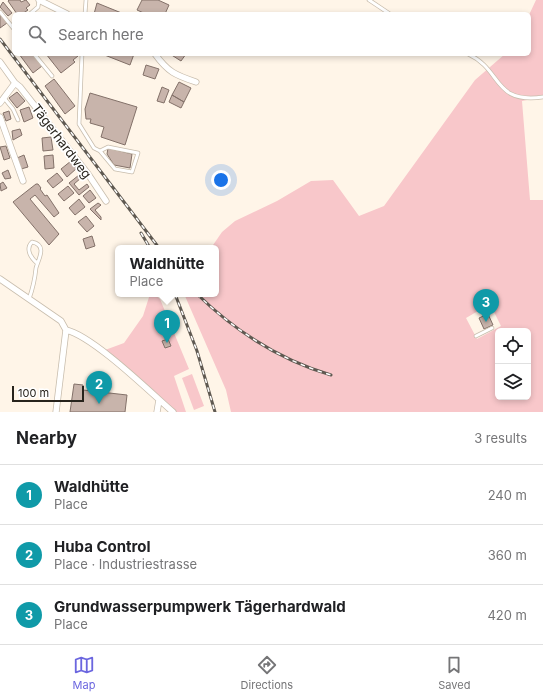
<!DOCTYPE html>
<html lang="en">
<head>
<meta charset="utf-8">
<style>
	:root { --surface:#fff; --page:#f2f2f2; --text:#202124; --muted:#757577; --line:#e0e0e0; --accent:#6b66df }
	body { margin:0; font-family:Inter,sans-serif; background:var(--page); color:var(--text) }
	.controls { position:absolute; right:12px; bottom:12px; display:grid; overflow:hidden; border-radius:6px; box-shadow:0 2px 6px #0003 }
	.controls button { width:36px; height:36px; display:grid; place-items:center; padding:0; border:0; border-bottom:1px solid var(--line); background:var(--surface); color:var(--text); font:20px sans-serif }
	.scale { position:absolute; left:12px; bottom:10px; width:72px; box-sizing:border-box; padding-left:4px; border:2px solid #27231c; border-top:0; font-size:11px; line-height:14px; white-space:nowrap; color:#27231c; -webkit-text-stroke:3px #fff; paint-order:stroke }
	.you { position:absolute; left:221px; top:180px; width:14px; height:14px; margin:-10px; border:3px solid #fff; border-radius:50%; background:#1a73e8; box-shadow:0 0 0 6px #1a73e833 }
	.badge { display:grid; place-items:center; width:26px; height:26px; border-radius:50%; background:var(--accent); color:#fff; font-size:13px; font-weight:700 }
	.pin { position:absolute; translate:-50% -33px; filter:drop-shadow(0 1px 2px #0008) }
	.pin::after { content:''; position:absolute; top:21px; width:14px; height:12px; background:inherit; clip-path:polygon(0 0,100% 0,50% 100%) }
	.popup { position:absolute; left:115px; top:245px; width:104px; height:52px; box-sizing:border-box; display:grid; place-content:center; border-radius:6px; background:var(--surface); filter:drop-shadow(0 1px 3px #0005); font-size:13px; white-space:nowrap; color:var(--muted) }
	.popup b { font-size:15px; color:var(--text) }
	.popup::after { content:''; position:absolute; left:50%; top:100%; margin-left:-8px; border:8px solid transparent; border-top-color:var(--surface) }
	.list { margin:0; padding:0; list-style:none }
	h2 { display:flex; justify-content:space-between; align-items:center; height:52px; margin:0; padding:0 16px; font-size:17px }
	h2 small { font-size:13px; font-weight:400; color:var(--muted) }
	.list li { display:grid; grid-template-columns:26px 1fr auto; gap:12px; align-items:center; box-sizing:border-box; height:60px; padding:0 16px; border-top:1px solid var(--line) }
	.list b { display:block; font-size:15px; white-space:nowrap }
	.list p { margin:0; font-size:13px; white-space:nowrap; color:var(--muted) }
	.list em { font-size:13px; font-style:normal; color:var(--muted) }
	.icon { flex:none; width:22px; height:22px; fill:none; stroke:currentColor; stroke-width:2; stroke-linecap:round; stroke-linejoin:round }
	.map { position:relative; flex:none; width:543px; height:412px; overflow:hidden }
	.search { position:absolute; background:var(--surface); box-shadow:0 2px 6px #0003; left:12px; right:12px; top:12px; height:44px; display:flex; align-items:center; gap:10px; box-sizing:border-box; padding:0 14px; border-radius:6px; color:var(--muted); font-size:15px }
	.sheet { height:232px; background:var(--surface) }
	nav { display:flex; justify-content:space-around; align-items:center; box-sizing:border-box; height:56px; border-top:1px solid var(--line); background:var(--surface); font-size:11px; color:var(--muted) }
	nav a { display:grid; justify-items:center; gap:2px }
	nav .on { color:var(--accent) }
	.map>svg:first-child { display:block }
	.green { fill:#f8c7ca; fill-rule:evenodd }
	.building { fill:#c8b4ab; stroke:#837169 }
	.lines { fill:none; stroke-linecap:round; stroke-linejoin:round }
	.lane-casing { stroke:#c8bdad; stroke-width:4.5 }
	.street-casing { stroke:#c8bdad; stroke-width:7 }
	.lane { stroke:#fff; stroke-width:3 }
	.street { stroke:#fff; stroke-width:5.5 }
	.rail-casing { stroke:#5f5951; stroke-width:3 }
	.rail { stroke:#fff; stroke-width:1.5; stroke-dasharray:4.5; stroke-linecap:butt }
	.labels { text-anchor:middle; stroke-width:3.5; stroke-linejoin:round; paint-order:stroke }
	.street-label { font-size:13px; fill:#27231c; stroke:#fff }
</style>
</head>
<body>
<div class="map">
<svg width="543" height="412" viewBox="0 0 543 412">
	<rect width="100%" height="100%" fill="#fff5e8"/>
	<path class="green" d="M536,0H543V97L522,101L530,200H543V412H231L226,390L185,296L186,294H216V248H211L222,232L235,221L277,201L311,181L333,180L359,216L384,206L475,80L505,54H529V15ZM490,304L501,326L477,339L466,318ZM498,331H528V397H498Z
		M150,294H154L160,299L189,369L174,376L186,412H176L105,350L124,343L143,316Z
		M192,374L204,406L194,410L182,378Z"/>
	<path class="building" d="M9,0H20L21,2L26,0L30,5L26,8L28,10L22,14H17L8,1Z
		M142,0H158L169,5L165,14H146L137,10Z
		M3,2L12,13L8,16L0,7Z
		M97,3L124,14H94Z
		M0,14L7,23L0,28Z
		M19,54H33L42,66L33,73Z
		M46,54H76L78,56L73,60L75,62L61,73Z
		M102,54H134L130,65Z
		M170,54H186L181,61Z
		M146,65L159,69L155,79L143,75Z
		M54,79L75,106L65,114L45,86Z
		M179,82L191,88L184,102L172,95Z
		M162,87L169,90L164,103L157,101Z
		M17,92L25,101L17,108L9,98Z
		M90,93L137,107L125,145L101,137L104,127L90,123L91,119H86L85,109Z
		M172,95L184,102L181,108L169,102Z
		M29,107L33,118L24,122L20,110Z
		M9,111L11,119L6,121L3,113Z
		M20,129L22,135L13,140L12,131Z
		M51,137L53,150L43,151L42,138Z
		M6,146L10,158L4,160L0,147Z
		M108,148L132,154L130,168L114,165L107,154Z
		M24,155L28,167L21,169L17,158Z
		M53,155L54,168L45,169L44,156Z
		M71,161L77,168L67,177L61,169Z
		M8,170L11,178L5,179L2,173Z
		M57,173L63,180L53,188L47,181Z
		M79,175L81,178L74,184L79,190L87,184L89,187L79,195L69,183Z
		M3,182L7,188L1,191L0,184Z
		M36,184H38L41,188L40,189L45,196L47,195L59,213L54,217L35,195L30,199L59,234L49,245L13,202Z
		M68,186L74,193L64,201L58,194Z
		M90,190L96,198L89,203L83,196Z
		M79,199L85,207L75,215L69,208Z
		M98,203L101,205L95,210L101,217V220L90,209Z
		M86,216L94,226L87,232L78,222Z
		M92,236L95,246L86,249L83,239Z
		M488,314L493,325L484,329L479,318Z
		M168,339L171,346L165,348L162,341Z
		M74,384L83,385V390L127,395L125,412H70Z"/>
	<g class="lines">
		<g class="lane-casing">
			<path id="lane" d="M369,0L390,14
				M0,12L14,29
				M30,14L38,7L39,0
				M85,14L86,0
				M34,54L52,76
				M82,54L79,124L94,148L100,151L115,169L132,172L138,153L108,147L100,151
				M468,54C503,70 492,104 543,97
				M4,98L13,109L18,120
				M29,299C33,288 35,278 36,268C38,260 48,245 32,242C25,249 31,258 37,263
				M476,336L492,328"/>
		</g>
		<g class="street-casing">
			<path id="street" d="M39,0L67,14
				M155,54C168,72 175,75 196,82
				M0,62L15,83
				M15,83L20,87L88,174L106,201
				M0,103L15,83
				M0,117L23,181
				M0,279L61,321L66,330L56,412
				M66,330C93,336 150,392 173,412
				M157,412L159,400"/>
		</g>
		<use href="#lane" class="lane"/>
		<use href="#street" class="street"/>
		<g class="rail-casing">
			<path id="rail" d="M0,39L159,248
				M141,233L150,248
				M175,294L197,351L215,412
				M197,294C235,331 280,360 331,375"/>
		</g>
		<use href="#rail" class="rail"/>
	</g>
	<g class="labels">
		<g class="street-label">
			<text transform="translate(62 141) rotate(53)" y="5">Tägerhardweg</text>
		</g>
	</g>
</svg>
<div class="controls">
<button><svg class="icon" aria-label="locate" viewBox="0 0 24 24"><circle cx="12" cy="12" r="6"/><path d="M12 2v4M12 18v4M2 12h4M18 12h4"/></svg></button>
<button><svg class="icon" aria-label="layers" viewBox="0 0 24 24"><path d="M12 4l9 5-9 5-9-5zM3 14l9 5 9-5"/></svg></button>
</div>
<div class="scale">100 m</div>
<div class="you"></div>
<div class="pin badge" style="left:167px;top:343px;background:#0f9aa8">1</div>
<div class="popup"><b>Waldhütte</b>Place</div>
<div class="pin badge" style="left:99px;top:404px;background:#0f9aa8">2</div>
<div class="pin badge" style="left:486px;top:322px;background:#0f9aa8">3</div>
<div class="search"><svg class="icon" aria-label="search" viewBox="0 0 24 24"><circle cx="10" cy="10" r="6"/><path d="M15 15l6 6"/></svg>Search here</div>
</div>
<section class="sheet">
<h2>Nearby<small>3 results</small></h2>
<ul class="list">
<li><span class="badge" style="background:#0f9aa8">1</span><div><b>Waldhütte</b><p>Place</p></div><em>240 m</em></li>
<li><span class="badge" style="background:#0f9aa8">2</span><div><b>Huba Control</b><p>Place · Industriestrasse</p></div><em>360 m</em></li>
<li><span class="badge" style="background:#0f9aa8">3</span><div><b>Grundwasserpumpwerk Tägerhardwald</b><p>Place</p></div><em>420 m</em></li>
</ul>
</section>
<nav>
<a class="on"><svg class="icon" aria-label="map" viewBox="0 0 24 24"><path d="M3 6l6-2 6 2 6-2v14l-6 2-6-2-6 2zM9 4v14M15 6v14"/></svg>Map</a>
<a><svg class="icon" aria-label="directions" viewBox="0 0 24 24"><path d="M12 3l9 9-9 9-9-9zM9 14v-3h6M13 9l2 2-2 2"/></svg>Directions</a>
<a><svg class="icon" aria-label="saved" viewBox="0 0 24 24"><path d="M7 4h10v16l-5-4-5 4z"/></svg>Saved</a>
</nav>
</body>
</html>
